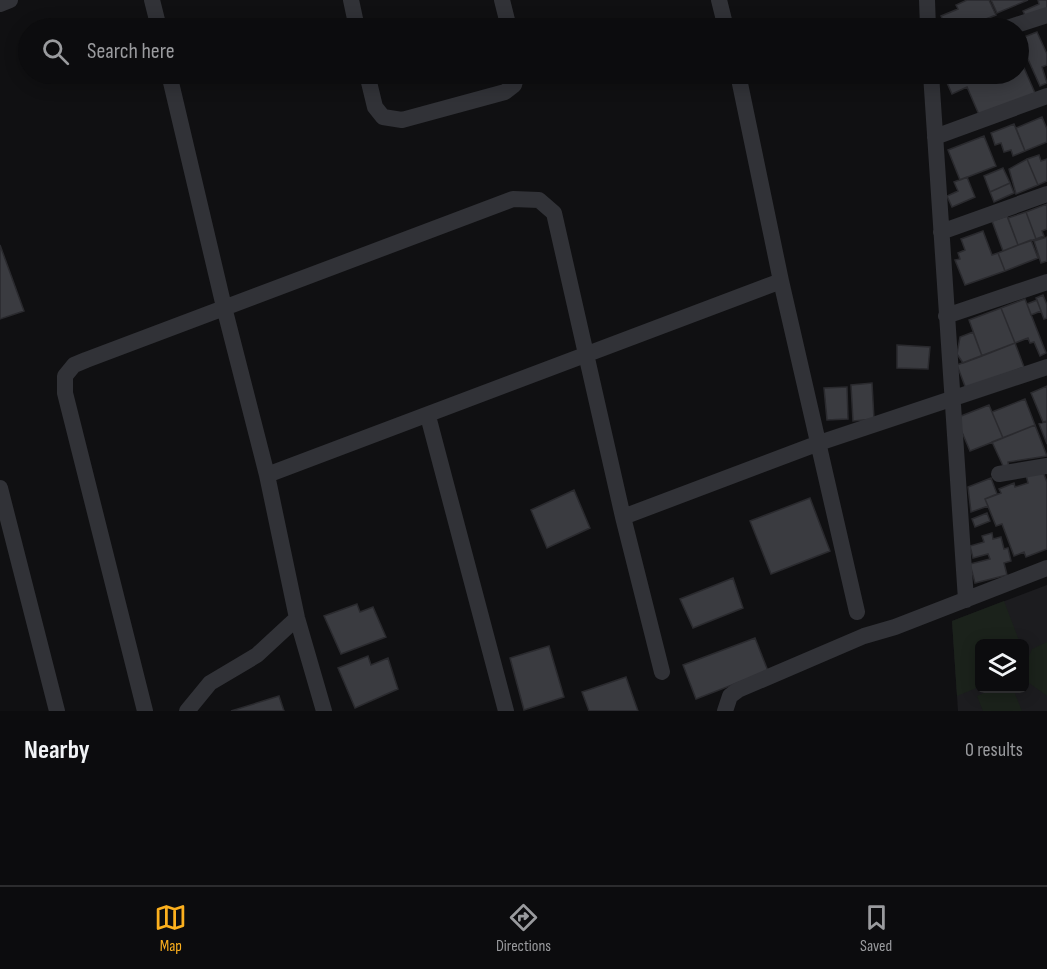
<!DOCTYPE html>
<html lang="en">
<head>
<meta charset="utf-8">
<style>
	:root { --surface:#0c0c0e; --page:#151517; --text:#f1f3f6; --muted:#9a9b9e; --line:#2c2c2e; --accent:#fcb01e }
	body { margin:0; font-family:"Sofia Sans Condensed",sans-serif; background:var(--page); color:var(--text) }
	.controls { position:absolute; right:18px; bottom:18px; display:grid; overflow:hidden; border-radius:9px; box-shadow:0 3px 15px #0003 }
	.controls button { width:54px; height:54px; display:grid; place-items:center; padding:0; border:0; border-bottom:2px solid var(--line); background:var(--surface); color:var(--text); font:30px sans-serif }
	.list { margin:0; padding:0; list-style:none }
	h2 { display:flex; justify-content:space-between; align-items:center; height:78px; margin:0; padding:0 24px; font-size:26px }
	h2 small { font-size:20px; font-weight:400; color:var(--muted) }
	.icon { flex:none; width:33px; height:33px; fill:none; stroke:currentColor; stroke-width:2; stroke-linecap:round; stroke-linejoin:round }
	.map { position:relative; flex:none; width:1047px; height:711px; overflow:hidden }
	.search { position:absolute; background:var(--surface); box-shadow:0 3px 15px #0003; left:18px; right:18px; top:18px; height:66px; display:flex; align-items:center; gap:15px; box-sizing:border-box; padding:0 21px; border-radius:33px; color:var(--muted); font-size:22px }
	.sheet { height:174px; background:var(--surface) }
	nav { display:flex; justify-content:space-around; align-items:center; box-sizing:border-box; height:84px; border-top:2px solid var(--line); background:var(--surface); font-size:16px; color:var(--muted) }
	nav a { display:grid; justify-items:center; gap:3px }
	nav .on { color:var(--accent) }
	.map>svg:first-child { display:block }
	.built { fill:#1c1c1f; fill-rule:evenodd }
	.green { fill:#1b221b }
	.building { fill:#3a3b40; stroke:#2a2a2e; stroke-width:1.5 }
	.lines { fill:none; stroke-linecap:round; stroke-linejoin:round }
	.minor { stroke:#313237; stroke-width:16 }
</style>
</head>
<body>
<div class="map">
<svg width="1047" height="711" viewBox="0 0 1047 711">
	<rect width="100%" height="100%" fill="#101012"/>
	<path class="built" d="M1047,585V711H958L952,621ZM980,644H1024V688H980Z"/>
	<path class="green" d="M1004,601L1020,643L980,644L979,687L957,696L952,621Z
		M1047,642V696L1025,680V667L1032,649Z
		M994,689H1013L1022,711H983L977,696Z"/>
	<path class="building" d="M967,0H989L996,15L981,21L983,27L979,28H946L941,16L958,9L956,5Z
		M991,0H1028L997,13Z
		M1038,0H1047V10L1027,19L1023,11L1039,4Z
		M1037,32L1047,54V65L1042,67L1047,83L1040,86L1019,39Z
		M1018,54L1035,93L980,117L967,87L952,94L943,74H1018Z
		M1042,117L1047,129V142L1025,151L1016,128Z
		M1014,124L1025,151L1013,156L1011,150L1004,152L1001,143L995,145L991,133Z
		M984,136L996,166L960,180L948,150Z
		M1039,155L1041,161L1047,159V181L1038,185L1027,159Z
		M1027,159L1038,185L1016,194L1009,169Z
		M1003,168L1010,183L990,192L984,176Z
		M967,177L975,197L952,207L947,196L958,191L954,182Z
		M1010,183L1014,193L994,202L990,192Z
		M1047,204V229L1042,231L1044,236L1036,239L1026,212Z
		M1026,212L1036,239L1018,245L1008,218Z
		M1007,216L1018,245L1003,251L992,221Z
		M983,231L992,255L998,253L1005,271L965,285L955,260L960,259L958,253L965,250L961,239Z
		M1047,237V261L1041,263L1034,241Z
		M1031,240L1038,258L1005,271L998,253Z
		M0,245L24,311L0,319Z
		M1043,295L1047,305V318L1044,319L1036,298Z
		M1025,299L1046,353L1040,356L1034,342L1030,343L1028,338L1015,343L1001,308Z
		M1037,300L1041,311L1031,315L1027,304Z
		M1001,308L1015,343L982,356L969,320Z
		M973,332L982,356L963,363L957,354L960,337Z
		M1015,343L1024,367L966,389L957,365Z
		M897,345L930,347L928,369L897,368Z
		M872,383L874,419L853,421L851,385Z
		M1047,386V421L1043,422L1031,393Z
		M847,387L848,419L827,420L824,388Z
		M1025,399L1035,425L1003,438L992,412Z
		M989,405L1003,438L970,451L956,418Z
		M1047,421V444L1039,424Z
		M1035,425L1047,456L1008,462L1009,467L1004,468L992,442Z
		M1042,469L1047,482V549L1026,557L1024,552L1014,556L1002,524L996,526L985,499L1001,493L999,489L1014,483L1015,487L1028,483L1026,475Z
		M991,478L997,494L985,499L988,506L971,512L968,487Z
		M574,490L590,528L547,548L531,510Z
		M810,498L830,551L771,574L750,521Z
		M987,513L990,521L975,527L972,519Z
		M992,533L993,539L1001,537L1004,549L1008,548L1011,561L1004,563L1007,575L975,583L970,564L990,559L988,554L973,558L970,546L984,542L982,536Z
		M733,578L743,608L693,628L680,599Z
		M357,604L360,612L373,607L386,637L341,654L324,616Z
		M755,638L768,671L696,699L683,665Z
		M549,646L564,697L524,710L510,658Z
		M368,656L371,665L388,658L398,689L355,708L338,668Z
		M626,677L638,711H589L582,692Z
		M279,696L284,711H231Z"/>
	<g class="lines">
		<path class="minor" d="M152,0L159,28
			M351,0L357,28
			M502,0L509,28
			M719,0L726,28
			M927,0L928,28
			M0,4L10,0
			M1007,28L1047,15
			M169,74L224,307L267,475L297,618L324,711
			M367,74L375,107L383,117L402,120L505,92L514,85L517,74
			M738,74L781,281L857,612
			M931,74L966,600
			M935,137L1047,96
			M941,232L1047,194
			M946,316L1047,282
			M428,416L506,711
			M999,474L1047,466
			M267,475L781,281
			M0,488L57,711
			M623,517L819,443L1047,367
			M145,711L65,393V376L74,365L86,360L513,199L539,200L554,213L623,517L662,672
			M187,711L210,683L257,655L297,618
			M725,711L730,696L738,690L864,636L895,627L1047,568"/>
	</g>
</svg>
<div class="controls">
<button><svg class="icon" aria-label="layers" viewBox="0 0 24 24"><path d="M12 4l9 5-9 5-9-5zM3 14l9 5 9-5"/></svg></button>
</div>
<div class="search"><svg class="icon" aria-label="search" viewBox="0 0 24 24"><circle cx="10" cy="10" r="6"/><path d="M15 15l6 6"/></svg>Search here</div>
</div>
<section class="sheet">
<h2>Nearby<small>0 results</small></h2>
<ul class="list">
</ul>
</section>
<nav>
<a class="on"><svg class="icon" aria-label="map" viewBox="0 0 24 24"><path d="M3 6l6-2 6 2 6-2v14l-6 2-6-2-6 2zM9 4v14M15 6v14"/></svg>Map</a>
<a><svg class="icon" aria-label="directions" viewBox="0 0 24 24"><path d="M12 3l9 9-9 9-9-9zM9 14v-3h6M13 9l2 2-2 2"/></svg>Directions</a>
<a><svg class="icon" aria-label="saved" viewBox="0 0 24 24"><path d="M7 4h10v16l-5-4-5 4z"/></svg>Saved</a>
</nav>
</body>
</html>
